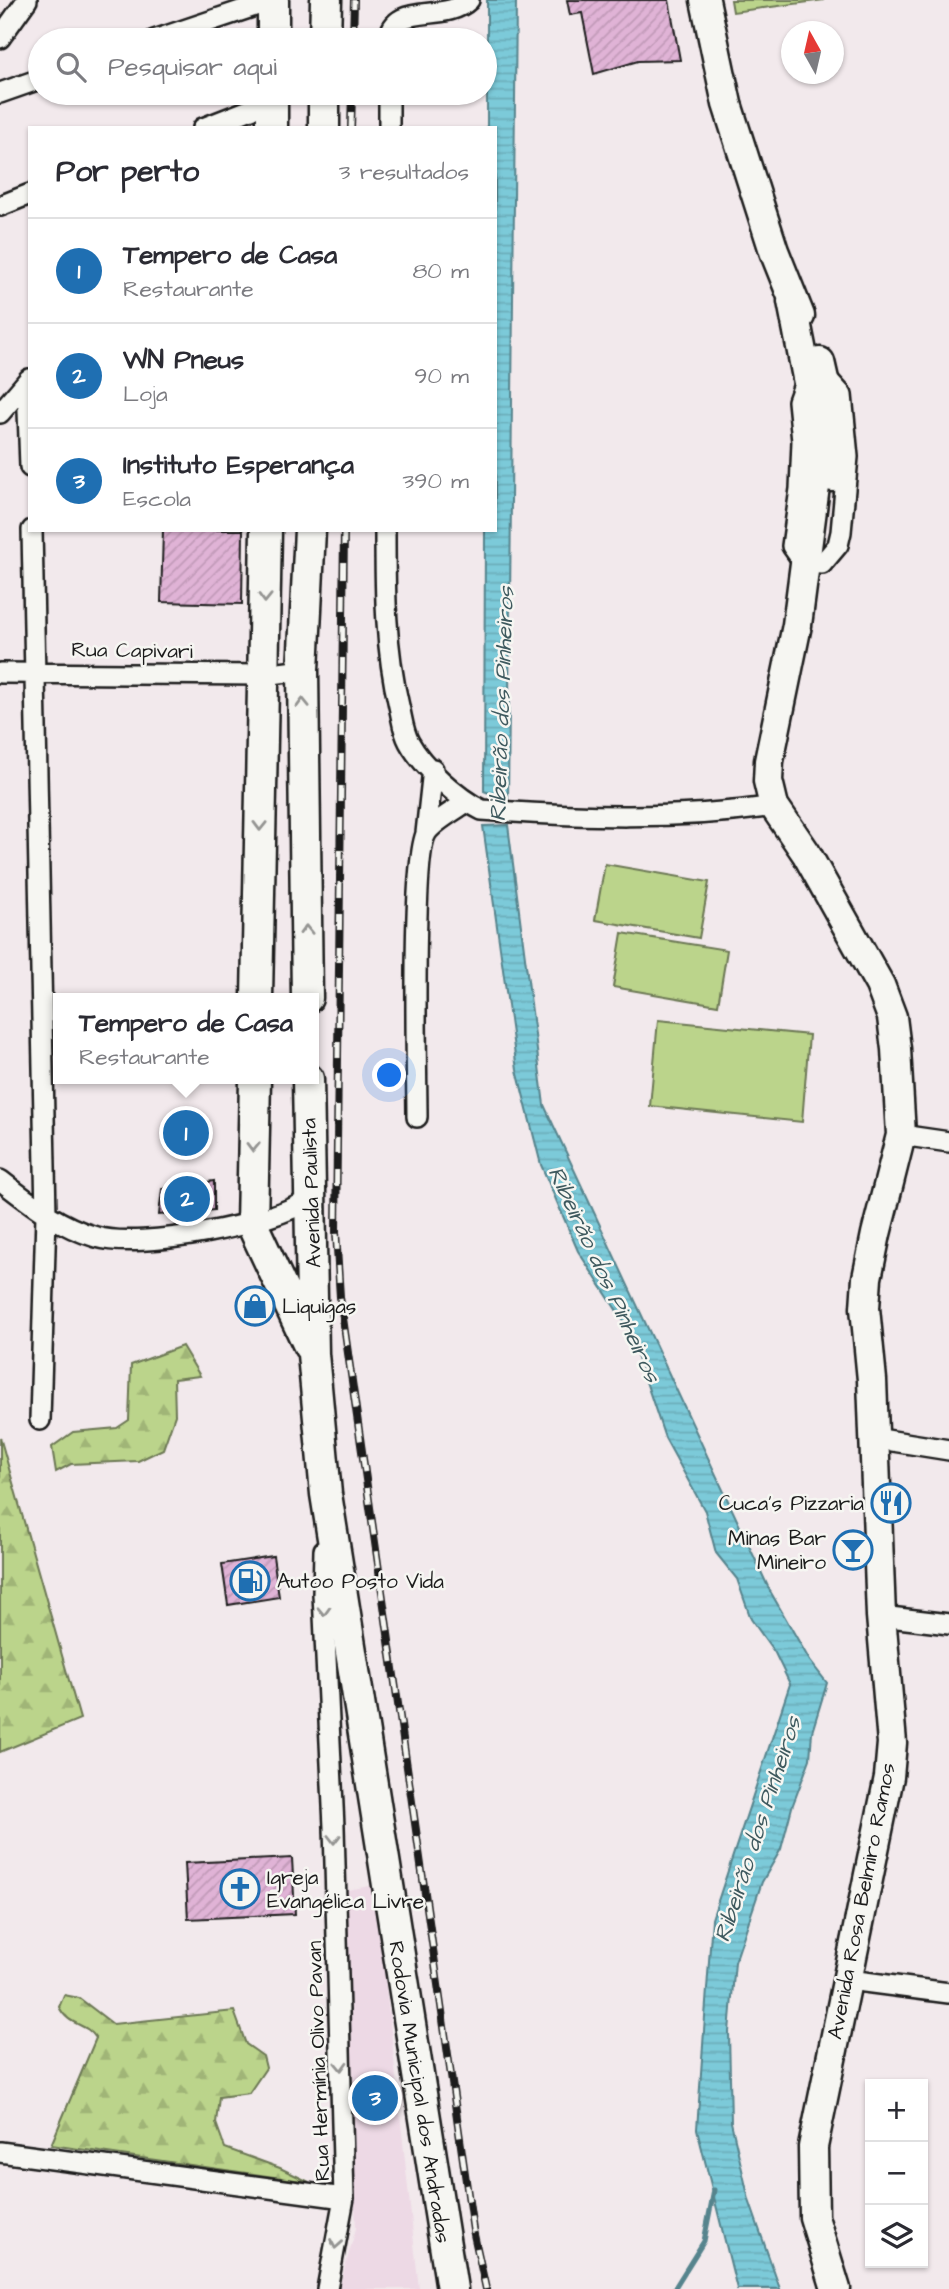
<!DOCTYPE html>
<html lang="pt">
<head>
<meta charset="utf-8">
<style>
	:root { --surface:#fff; --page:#f7f7f7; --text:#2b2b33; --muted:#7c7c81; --line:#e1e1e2; --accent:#1f6fb2 }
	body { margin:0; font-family:"Architects Daughter",sans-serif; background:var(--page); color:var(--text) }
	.controls { position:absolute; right:21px; bottom:21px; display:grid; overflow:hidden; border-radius:0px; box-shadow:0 2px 5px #0004 }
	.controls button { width:63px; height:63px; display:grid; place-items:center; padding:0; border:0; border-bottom:2px solid var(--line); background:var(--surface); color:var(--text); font:35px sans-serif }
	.compass { position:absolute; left:781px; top:21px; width:63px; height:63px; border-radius:50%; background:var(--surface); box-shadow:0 2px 5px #0004; rotate:352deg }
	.you { position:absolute; left:390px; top:1076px; width:24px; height:24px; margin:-18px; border:5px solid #fff; border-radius:50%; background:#1a73e8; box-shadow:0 0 0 10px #1a73e833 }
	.badge { display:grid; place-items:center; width:46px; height:46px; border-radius:50%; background:var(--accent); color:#fff; font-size:23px; font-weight:700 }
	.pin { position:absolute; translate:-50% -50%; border:4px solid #fff; box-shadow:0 2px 7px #0006 }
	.popup { position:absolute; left:53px; top:993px; width:266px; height:91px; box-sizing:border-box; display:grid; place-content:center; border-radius:0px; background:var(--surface); filter:drop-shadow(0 2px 5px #0005); font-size:23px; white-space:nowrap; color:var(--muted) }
	.popup b { font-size:26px; color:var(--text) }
	.popup::after { content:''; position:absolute; left:50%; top:100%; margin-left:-14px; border:14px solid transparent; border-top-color:var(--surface) }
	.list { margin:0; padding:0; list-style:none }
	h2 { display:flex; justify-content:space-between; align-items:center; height:91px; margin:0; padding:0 28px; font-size:30px }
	h2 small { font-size:23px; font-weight:400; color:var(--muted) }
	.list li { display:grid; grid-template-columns:46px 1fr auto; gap:21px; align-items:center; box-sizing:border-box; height:105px; padding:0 28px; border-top:2px solid var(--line) }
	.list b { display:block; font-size:26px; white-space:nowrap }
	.list p { margin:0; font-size:23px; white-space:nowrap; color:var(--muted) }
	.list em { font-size:23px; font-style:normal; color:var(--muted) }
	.icon { flex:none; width:38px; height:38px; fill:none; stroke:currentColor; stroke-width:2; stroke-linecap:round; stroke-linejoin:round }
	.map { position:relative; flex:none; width:949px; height:2289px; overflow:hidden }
	.search { position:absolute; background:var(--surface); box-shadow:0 2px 5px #0004; left:28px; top:28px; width:469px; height:77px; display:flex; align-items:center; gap:18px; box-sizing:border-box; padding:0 24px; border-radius:38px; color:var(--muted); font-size:26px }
	.panel { position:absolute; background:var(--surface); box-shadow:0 2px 5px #0004; left:28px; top:126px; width:469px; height:406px; border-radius:0px }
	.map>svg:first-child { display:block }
	.built { fill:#edd9e5 }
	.green { fill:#bbd48b; stroke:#6c7854; stroke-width:2 }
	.forest { fill:url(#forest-firs); stroke:#6c7854; stroke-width:2 }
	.water { fill:url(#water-rules); stroke:#56848d; stroke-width:2 }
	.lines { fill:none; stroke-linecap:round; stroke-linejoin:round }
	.stream { stroke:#56848d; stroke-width:5 }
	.building { fill:url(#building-hatch); stroke:#1c1c1c; stroke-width:2 }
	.street-casing { stroke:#1c1c1c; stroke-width:24 }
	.secondary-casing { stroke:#1c1c1c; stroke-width:33 }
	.primary-casing { stroke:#1c1c1c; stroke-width:35 }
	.street { stroke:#f6f6f2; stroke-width:19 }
	.secondary { stroke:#f6f6f2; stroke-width:28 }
	.primary { stroke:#f6f6f2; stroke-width:30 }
	.rail-casing { stroke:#1c1c1c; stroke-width:8 }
	.rail { stroke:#f6f6f2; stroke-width:5; stroke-dasharray:16; stroke-linecap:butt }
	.oneway { stroke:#949492 }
	.labels { text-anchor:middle; stroke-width:5; stroke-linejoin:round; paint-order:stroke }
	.street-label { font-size:21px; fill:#1c1c1c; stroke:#f6f6f2 }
	.poi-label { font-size:21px; fill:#1c1c1c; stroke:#f6f6f2; text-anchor:start }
	.water-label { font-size:23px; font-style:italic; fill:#3e595e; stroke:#f6f6f2 }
</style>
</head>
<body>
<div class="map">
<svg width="949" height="2289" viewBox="0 0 949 2289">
	<defs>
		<pattern id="forest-firs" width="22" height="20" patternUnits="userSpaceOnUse" patternTransform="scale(1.75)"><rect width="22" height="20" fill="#bbd48b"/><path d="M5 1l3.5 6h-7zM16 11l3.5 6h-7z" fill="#a0b577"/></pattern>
		<pattern id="water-rules" width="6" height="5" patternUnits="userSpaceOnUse" patternTransform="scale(1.75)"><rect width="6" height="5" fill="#7ccad9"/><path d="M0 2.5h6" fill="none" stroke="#6badba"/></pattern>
		<pattern id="building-hatch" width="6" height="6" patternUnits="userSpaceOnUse" patternTransform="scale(1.75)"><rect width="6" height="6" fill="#e0b3d6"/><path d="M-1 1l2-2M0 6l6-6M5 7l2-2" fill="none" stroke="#c099b7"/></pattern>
	</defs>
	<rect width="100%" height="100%" fill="#f2e9ec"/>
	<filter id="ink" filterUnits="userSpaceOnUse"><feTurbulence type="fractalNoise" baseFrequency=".0143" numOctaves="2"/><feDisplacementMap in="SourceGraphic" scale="14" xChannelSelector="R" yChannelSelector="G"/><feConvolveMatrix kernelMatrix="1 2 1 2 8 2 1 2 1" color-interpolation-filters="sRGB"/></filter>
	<g filter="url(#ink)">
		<path class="built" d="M375,1885L419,2289H339L356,2228L342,1891Z"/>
		<path class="green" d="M731,0H824L733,12Z
			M605,864L709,882L699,938L595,920Z
			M622,933L727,950L718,1005L613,987Z
			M658,1020L809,1035L802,1122L650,1106Z"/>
		<path class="forest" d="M182,1346L200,1376L174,1379L175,1415L163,1449L138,1461L71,1464L56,1472L52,1447L73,1432L117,1428L129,1420L131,1365Z
			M0,1437L80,1719L0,1752Z
			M64,1995L79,1998L113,2024L234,2011L246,2044L263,2056L266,2068L249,2093L219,2097L216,2123L225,2148L280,2168L309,2182L51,2145L96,2038C86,2022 69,2027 59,2007Z"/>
		<path class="water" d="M487,0H516L508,801L484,791L485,530H495V128H487Z
			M508,825L544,1105L770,1591L810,1661L827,1683L812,1732L810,1759L792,1807L781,1849L762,1882L735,1962L729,2032L731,2122L749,2200L780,2289H737L697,2129L712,1919L790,1684L775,1653L751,1619L737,1579L716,1553L705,1511L665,1438L628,1328L578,1251L541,1165L517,1070L483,826Z"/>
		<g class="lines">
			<path class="stream" d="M674,2289L704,2241L714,2190"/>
		</g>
		<path class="building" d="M567,0H669L680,60L638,61L594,74L582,13L570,15Z
			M163,530H243L242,604L161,602Z
			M177,1116L195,1119L197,1148H174Z
			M214,1181V1210L159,1215L162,1189Z
			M273,1556L279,1597L228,1605L222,1564Z
			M292,1858L295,1914L188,1919L185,1863Z"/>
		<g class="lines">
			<g class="street-casing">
				<path id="street" d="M0,38L27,0
					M154,40L273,0
					M389,40C393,0 444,24 469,0
					M0,93L40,79
					M203,128L272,101
					M389,128V93
					M0,206L30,194
					M823,374L842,395L848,457L841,532L838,545L822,564L804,563L792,546L800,489L802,441L798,401L807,376Z
					M27,382L30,467
					M0,413L29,379
					M32,530L46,1215L40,1420
					M385,530C385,590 385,648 399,706C402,718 403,731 409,742C422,766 458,799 482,810C580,817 677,820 774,806
					M0,673L264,675L303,670
					M426,833L433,769
					M417,1117C417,1076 411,855 427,832C435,821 454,811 465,803
					M901,1135L949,1142
					M0,1180C31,1204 58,1226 96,1237C141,1250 271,1225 310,1199
					M874,1438L949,1450
					M324,1550L323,1594L334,1827L344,2198L327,2289
					M881,1616L949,1624
					M849,1980L949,1993
					M0,2152L344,2198"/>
			</g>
			<g class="secondary-casing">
				<path id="secondary" d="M705,0L727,104L774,251L800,316
					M792,301L810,393L817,471L797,625L769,761L768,781L774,806L806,853L880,985L892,1017L896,1049L901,1135L876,1234L867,1278L865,1308L872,1380L881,1616L892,1743L889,1777L813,2147L814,2217L836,2289
					M820,362L833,419V477"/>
			</g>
			<g class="primary-casing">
				<path id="primary" d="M273,40V0
					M325,40L326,0
					M272,128V93
					M324,128V93
					M257,998L266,530
					M307,998L303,670L310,530
					M255,1079L252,1224L309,1346
					M308,1079L313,1354L326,1494L452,2289"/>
			</g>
			<use href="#street" class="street"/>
			<use href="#secondary" class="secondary"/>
			<use href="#primary" class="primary"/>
			<g class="rail-casing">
				<path id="rail" d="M353,40L354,0
					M351,128L352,93
					M344,530L336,1232L340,1297L473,2230L486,2289"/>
			</g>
			<use href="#rail" class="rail"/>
		</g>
		<defs><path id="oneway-chevron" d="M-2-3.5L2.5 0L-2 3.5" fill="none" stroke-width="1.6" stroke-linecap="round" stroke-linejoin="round" transform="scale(1.75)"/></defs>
		<g class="oneway">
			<use href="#oneway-chevron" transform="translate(265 598) rotate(91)"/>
			<use href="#oneway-chevron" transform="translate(303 703) rotate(-91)"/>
			<use href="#oneway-chevron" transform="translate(260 826) rotate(91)"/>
			<use href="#oneway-chevron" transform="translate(306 930) rotate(-91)"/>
			<use href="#oneway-chevron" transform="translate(253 1147) rotate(91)"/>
			<use href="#oneway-chevron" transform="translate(324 1611) rotate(88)"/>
			<use href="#oneway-chevron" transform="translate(334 1839) rotate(90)"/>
			<use href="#oneway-chevron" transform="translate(341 2066) rotate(88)"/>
			<use href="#oneway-chevron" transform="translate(336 2244) rotate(100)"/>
		</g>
	</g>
	<defs>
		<g id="shop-ring" transform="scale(2.0125)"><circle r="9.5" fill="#f6f6f2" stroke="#1f6fb2" stroke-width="1.5"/><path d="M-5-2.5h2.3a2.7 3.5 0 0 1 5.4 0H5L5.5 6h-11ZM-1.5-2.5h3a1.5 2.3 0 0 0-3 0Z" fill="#1f6fb2"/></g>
		<g id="restaurant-ring" transform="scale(2.0125)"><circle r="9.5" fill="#f6f6f2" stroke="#1f6fb2" stroke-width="1.5"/><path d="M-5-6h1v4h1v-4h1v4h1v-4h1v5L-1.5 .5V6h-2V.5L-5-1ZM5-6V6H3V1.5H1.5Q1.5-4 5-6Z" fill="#1f6fb2"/></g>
		<g id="bar-ring" transform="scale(2.0125)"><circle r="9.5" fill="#f6f6f2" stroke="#1f6fb2" stroke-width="1.5"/><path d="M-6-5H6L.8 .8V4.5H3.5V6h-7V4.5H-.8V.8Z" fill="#1f6fb2"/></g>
		<g id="fuel-ring" transform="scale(2.0125)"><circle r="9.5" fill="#f6f6f2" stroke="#1f6fb2" stroke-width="1.5"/><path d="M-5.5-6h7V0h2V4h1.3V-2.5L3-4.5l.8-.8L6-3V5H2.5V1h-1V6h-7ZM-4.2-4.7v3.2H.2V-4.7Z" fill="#1f6fb2"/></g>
		<g id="church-ring" transform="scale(2.0125)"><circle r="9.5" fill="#f6f6f2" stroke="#1f6fb2" stroke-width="1.5"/><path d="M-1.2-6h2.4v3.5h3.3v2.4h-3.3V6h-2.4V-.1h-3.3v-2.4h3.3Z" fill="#1f6fb2"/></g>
	</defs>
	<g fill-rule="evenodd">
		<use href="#shop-ring" x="255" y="1306"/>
		<use href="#restaurant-ring" x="891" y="1503"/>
		<use href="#bar-ring" x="853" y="1550"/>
		<use href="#fuel-ring" x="250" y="1581"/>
		<use href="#church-ring" x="240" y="1889"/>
	</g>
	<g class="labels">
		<g class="street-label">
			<text transform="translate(132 650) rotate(1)" y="7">Rua Capivari</text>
			<text transform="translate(311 1193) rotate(-92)" y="7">Avenida Paulista</text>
			<text transform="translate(861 1901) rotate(-79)" y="7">Avenida Rosa Belmiro Ramos</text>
			<text transform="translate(318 2061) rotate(-92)" y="7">Rua Hermínia Olivo Pavan</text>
			<text transform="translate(420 2092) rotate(81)" y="7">Rodovia Municipal dos Andradas</text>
		</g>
		<g class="poi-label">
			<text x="282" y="1313">Liquigas</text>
			<text x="864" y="1510" text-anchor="end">Cuca's Pizzaria</text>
			<text x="826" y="1545" text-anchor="end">Minas Bar<tspan x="826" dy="24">Mineiro</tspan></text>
			<text x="277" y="1588">Autoo Posto Vida</text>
			<text x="267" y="1884">Igreja<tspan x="267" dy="24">Evangélica Livre</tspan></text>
		</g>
		<g class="water-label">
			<text transform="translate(501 704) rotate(-88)" y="8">Ribeirão dos Pinheiros</text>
			<text transform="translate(605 1274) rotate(65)" y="8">Ribeirão dos Pinheiros</text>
			<text transform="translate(757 1829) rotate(-72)" y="8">Ribeirão dos Pinheiros</text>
		</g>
	</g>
</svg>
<div class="controls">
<button>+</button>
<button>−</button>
<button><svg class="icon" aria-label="layers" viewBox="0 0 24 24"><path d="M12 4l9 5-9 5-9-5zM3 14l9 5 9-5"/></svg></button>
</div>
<svg class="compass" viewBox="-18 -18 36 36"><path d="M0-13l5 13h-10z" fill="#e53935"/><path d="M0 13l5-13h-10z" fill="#7c7c81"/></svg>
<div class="you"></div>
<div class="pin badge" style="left:186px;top:1133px">1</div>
<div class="popup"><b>Tempero de Casa</b>Restaurante</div>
<div class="pin badge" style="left:187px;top:1199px">2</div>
<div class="pin badge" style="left:375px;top:2098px">3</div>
<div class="search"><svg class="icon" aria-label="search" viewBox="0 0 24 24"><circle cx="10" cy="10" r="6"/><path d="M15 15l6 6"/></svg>Pesquisar aqui</div>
<section class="panel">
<h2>Por perto<small>3 resultados</small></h2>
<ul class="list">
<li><span class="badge">1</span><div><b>Tempero de Casa</b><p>Restaurante</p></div><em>80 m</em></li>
<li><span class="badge">2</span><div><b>WN Pneus</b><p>Loja</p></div><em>90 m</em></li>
<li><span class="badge">3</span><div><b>Instituto Esperança</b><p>Escola</p></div><em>390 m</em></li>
</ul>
</section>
</div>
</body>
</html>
